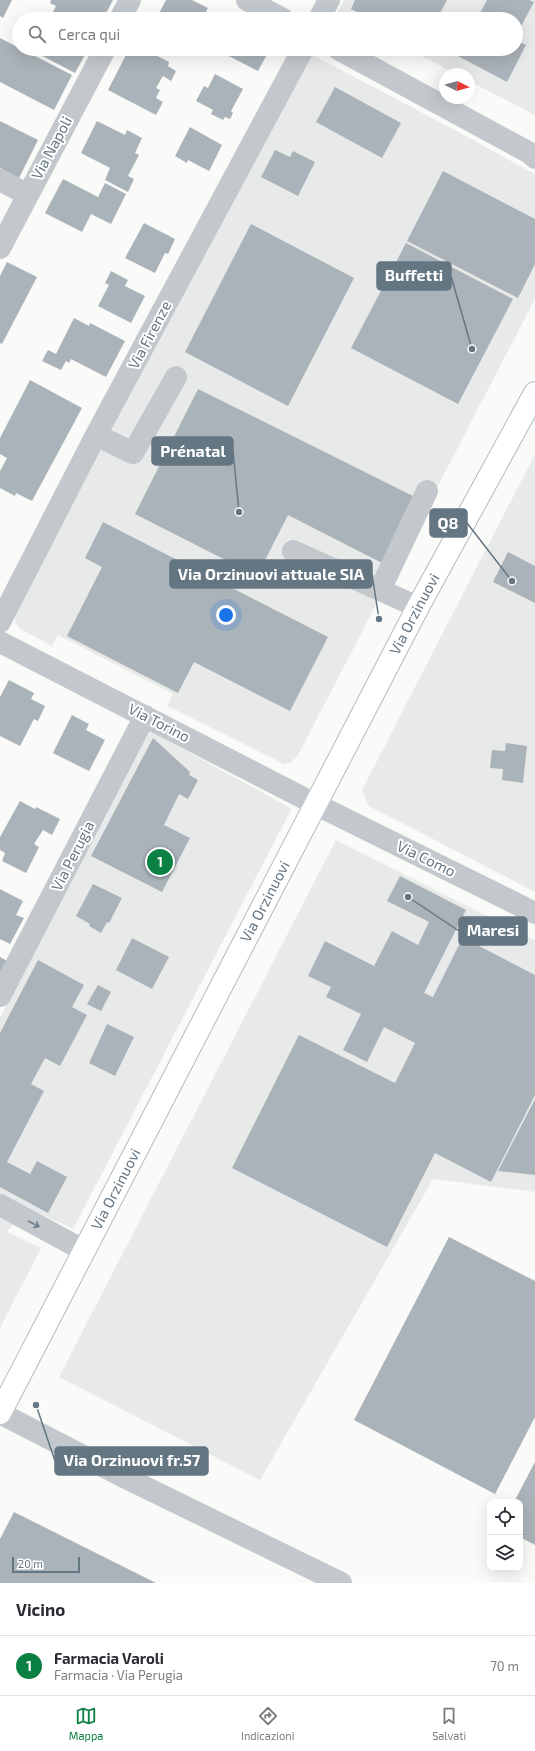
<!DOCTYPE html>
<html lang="it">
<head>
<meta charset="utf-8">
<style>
	:root { --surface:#fff; --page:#f2f2f3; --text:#2b2b33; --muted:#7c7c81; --line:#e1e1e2; --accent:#0b8043 }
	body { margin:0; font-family:"Exo 2",sans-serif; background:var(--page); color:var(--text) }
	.controls { position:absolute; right:12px; bottom:12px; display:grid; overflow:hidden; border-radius:8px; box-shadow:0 4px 16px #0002 }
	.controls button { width:36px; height:36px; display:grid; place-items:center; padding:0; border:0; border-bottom:1px solid var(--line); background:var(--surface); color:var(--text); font:20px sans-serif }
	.compass { position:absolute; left:439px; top:68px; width:36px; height:36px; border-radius:50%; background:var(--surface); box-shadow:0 4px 16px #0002; rotate:95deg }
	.scale { position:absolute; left:12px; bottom:10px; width:68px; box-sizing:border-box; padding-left:4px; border:2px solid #657683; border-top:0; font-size:11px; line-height:14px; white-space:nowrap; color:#657683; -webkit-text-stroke:3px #fff; paint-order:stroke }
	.you { position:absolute; left:226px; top:615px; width:14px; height:14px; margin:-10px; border:3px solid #fff; border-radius:50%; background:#1a73e8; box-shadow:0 0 0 6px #1a73e833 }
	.badge { display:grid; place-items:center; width:26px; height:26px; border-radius:50%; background:var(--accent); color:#fff; font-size:13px; font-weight:700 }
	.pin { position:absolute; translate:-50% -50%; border:2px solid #fff; box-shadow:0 1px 4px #0006 }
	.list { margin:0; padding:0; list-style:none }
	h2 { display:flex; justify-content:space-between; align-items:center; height:52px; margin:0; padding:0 16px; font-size:17px }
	h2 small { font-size:13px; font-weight:400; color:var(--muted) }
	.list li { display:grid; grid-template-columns:26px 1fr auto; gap:12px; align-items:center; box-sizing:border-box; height:60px; padding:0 16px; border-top:1px solid var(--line) }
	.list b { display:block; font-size:15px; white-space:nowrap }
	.list p { margin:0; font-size:13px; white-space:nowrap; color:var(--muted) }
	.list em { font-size:13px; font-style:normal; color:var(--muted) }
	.icon { flex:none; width:22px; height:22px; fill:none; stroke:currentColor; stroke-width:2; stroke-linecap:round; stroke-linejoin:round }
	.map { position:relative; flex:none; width:535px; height:1583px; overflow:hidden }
	.search { position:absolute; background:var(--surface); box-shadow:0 4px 16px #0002; left:12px; right:12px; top:12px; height:44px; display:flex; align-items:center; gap:10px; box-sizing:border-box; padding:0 14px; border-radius:22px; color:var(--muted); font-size:15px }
	.sheet { height:112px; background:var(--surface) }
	nav { display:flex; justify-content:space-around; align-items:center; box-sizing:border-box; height:56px; border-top:1px solid var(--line); background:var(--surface); font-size:11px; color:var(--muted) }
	nav a { display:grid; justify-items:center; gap:2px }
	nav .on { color:var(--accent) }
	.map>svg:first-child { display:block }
	.built { fill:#e8e9e9 }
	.building { fill:#aab3b9 }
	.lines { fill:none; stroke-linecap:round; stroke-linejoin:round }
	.major-casing { stroke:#b5babe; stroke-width:24 }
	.minor { stroke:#c3c8cc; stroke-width:22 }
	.major { stroke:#fff; stroke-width:22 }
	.oneway { stroke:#6a7a87 }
	.labels { text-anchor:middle; stroke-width:4; stroke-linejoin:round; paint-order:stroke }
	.street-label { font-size:15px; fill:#657683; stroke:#fff }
	.leader { fill:none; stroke:#657683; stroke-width:1.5 }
	.callout-dot { fill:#657683; stroke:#fff; stroke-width:1.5 }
	.callout { fill:#657683; stroke:#657683; stroke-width:1.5 }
	.callout-label { font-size:16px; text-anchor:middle; font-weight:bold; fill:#fff }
</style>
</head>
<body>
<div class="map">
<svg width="535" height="1583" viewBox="0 0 535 1583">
	<rect width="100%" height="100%" fill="#fafaf8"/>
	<path class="built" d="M344,0H535V115L469,81V74H456L408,49H516V19H350L337,13Z
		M309,53L438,121L535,174V299L297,757L290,763L284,764L167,706L173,694L58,635L52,646L20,629L15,622L16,612Z
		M535,454V892L369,806L362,790Z
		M150,731L289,807L291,810L73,1229L0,1195V1017Z
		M336,840L535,940V1192L433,1179L260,1480L59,1377Z
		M0,1217L13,1224L7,1232L41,1248L0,1328Z"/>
	<path class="building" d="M0,0H12L3,18L0,16Z
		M51,0H113L103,19H49L56,6L50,3Z
		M166,0H192L208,8L202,19H156Z
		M355,0H447L437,19H371L351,9Z
		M487,0H529L534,2L516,36V19H477Z
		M0,38L72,75L54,110L0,82Z
		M516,40L526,45L507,82L458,56L461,49H516Z
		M34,49H88L75,73L33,51Z
		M129,49H144L169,62L168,66L176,71L171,81L163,76L156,88L160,90L156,98L163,102L156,115L108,90Z
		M223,49H270L258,71L221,52Z
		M215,74L243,89L231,111L233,113L230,119L225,117L223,120L211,114L213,110L196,101L204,86L208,88Z
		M335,87L401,123L382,158L316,122Z
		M0,121L38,140L19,178L0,168Z
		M97,121L125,135L127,130L142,138L135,153L139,155L128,176L134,179L128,192L105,180L110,168L81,153Z
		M190,127L222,145L209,171L188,160L187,163L175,156Z
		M275,150L290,157L293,151L315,162L298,196L261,177Z
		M443,171L535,219V264L518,298L407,241Z
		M63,179L98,197L105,183L126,194L111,224L91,214L82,232L45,213Z
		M144,223L175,239L168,254L165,253L155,273L125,258Z
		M251,224L354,278L288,406L185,352Z
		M406,243L513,299L458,404L351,348Z
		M7,262L37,277L2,344L0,343V276Z
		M111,271L128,280L125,286L145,296L131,323L98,306L109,285L105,283Z
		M74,318L89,326L90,323L125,341L106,377L71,359L69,363L66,361L61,370L42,361L48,350L56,354Z
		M30,380L82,408L32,501L16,493L15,496L0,488V471L7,458L0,454V438Z
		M198,389L417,498L384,564L288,515L257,576L135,514Z
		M103,522L328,637L290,711L194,662L178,693L67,636L102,567L85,558Z
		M508,552L535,566V603L493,582Z
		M9,680L34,693L31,699L45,706L38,721L34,719L20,746L0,736V697Z
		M72,715L89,724L86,730L105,740L89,771L53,753Z
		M153,738L190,772L189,775L198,780L188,799L179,794L164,825L190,838L162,892L91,856Z
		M506,743L527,746L523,783L502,780L503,769L490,768L492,750L505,751Z
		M20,801L35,809L36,807L60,819L52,835L43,830L34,844L39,847L26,873L2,861L5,853L0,850V837Z
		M400,876L466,910L424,993L433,997L471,921L487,930L479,946L535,975V1095L491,1182L435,1153L387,1247L232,1168L299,1035L395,1083L415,1043L384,1027L367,1062L343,1050L361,1014L326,997L331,987L308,976L325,941L374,966L392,931L418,945L429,922L387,901Z
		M93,884L122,898L109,923L107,922L101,933L89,926L90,924L76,916Z
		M0,889L23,901L16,915L24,918L10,944L0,939Z
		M132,938L169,957L152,989L116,970Z
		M0,957L11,963L0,984Z
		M38,960L84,985L72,1007L87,1015L60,1066L45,1058L31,1084L44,1091L7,1162L30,1174L37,1161L67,1177L48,1213L0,1187V1033Z
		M98,985L111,992L101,1011L87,1004Z
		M107,1024L134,1037L115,1076L89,1063Z
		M535,1099V1175L498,1171Z
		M449,1237L535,1281V1417L495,1494L354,1420Z
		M535,1462V1545L520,1537V1502H514Z
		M14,1512L156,1583H0V1539Z"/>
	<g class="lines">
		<g class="major-casing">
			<g id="major">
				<path id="s1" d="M0,1413L418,607L535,393"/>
			</g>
		</g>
		<path class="minor" d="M247,0L283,19
			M120,19L130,0
			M319,19L329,0
			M338,49L528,152L535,158
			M0,180L28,195
			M0,248L105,49
			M96,435L133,453L176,377
			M293,551L418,607
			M380,590L427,491
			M0,622L96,435L303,49
			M0,642L317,805L535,913
			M0,996L145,716
			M0,1205L83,1250
			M0,1413L122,1476L341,1583"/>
		<use href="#major" class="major"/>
	</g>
	<defs><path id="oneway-shaft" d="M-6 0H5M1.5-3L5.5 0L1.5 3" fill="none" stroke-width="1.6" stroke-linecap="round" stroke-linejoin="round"/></defs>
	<use class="oneway" href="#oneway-shaft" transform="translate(34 1224) rotate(28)"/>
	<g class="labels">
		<g class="street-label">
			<text transform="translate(52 148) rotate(-62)" y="5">Via Napoli</text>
			<text transform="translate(150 335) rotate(-62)" y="5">Via Firenze</text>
			<text dy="5" stroke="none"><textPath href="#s1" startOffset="900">Via Orzinuovi</textPath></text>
			<text transform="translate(159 723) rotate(27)" y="5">Via Torino</text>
			<text transform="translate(73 856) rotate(-63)" y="5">Via Perugia</text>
			<text transform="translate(426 859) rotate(26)" y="5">Via Como</text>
			<text dy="5" stroke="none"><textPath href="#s1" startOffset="576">Via Orzinuovi</textPath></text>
			<text dy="5" stroke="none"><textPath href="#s1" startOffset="252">Via Orzinuovi</textPath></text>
		</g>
	</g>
	<path class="leader" d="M472 349L451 276M239 512L233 451M512 581L467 523M379 619L372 574M408 897L459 931M36 1405L55 1461"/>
	<g class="callout-dot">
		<circle cx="472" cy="349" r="4"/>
		<circle cx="239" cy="512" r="4"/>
		<circle cx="512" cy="581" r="4"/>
		<circle cx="379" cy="619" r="4"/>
		<circle cx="408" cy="897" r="4"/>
		<circle cx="36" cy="1405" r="4"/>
	</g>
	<g class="callout">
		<rect x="377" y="262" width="74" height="28" rx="4"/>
		<rect x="152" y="437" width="81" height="28" rx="4"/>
		<rect x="430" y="509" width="37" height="28" rx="4"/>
		<rect x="170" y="560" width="202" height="28" rx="4"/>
		<rect x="459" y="917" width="68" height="28" rx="4"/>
		<rect x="55" y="1447" width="153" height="28" rx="4"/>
	</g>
	<g class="callout-label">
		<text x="414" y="281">Buffetti</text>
		<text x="193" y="457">Prénatal</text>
		<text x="448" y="529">Q8</text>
		<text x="271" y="580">Via Orzinuovi attuale SIA</text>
		<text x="493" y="936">Maresi</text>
		<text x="132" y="1466">Via Orzinuovi fr.57</text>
	</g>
</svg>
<div class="controls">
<button><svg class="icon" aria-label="locate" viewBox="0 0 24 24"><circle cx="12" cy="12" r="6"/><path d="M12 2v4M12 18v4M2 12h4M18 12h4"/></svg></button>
<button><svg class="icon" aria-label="layers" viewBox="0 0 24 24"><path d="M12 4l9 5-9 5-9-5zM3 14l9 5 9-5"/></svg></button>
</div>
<svg class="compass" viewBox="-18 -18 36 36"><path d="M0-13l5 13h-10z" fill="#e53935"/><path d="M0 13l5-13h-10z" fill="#7c7c81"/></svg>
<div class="scale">20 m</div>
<div class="you"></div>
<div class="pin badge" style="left:160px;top:862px">1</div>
<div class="search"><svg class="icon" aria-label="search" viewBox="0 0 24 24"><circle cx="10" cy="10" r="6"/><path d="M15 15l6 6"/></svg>Cerca qui</div>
</div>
<section class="sheet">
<h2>Vicino<small></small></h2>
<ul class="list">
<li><span class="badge">1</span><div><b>Farmacia Varoli</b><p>Farmacia · Via Perugia</p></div><em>70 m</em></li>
</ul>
</section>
<nav>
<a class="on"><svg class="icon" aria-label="map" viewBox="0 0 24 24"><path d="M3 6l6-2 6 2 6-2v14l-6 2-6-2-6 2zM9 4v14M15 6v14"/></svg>Mappa</a>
<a><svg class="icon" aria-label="directions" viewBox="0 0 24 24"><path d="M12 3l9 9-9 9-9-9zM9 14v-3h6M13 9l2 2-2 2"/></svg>Indicazioni</a>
<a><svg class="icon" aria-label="saved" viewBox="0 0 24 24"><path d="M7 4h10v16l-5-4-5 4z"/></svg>Salvati</a>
</nav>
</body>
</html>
